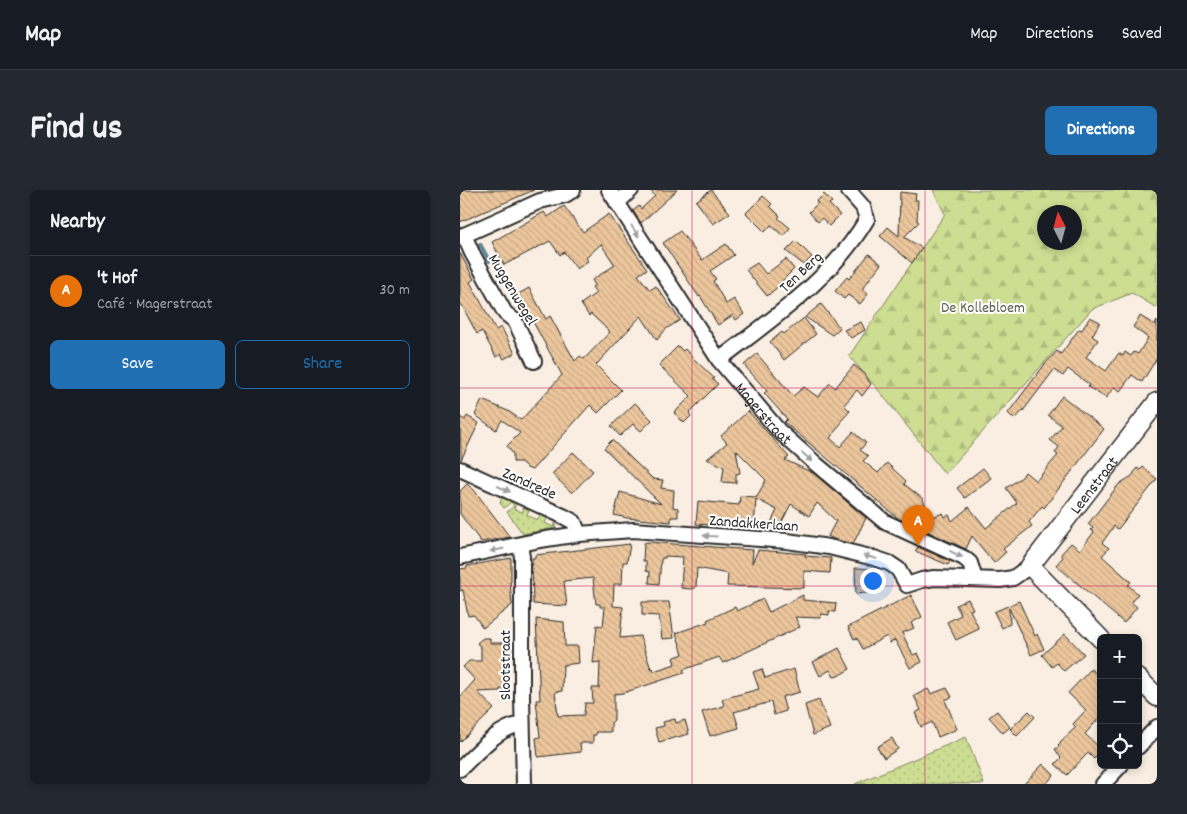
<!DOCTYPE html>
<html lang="en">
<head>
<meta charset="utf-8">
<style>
	:root { --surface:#171b24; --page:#242831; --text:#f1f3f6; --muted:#9ea1a6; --line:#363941; --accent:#1f6fb2 }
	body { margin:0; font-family:Dekko,sans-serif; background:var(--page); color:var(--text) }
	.controls { position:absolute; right:15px; bottom:15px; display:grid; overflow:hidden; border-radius:8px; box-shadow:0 2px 8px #0003 }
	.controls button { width:45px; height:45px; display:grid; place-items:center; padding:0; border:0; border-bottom:1px solid var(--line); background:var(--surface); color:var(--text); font:25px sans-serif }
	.compass { position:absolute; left:577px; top:15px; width:45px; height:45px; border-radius:50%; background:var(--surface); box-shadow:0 2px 8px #0003; rotate:354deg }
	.you { position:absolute; left:412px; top:390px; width:18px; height:18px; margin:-12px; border:4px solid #fff; border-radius:50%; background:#1a73e8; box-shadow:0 0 0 8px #1a73e833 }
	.badge { display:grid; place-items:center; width:32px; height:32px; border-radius:50%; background:var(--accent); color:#fff; font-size:16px; font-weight:700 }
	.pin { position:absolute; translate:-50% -41px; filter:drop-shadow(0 1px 2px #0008) }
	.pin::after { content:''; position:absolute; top:26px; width:18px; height:15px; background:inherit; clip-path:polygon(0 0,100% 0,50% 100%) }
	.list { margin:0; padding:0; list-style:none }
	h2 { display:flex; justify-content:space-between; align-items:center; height:65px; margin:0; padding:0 20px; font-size:21px }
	h2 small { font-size:16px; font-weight:400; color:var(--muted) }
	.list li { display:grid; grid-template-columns:32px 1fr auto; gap:15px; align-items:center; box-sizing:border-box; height:70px; padding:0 20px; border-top:1px solid var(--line) }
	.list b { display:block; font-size:19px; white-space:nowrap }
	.list p { margin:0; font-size:16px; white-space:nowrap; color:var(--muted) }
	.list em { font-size:16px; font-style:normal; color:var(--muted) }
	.actions { display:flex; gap:10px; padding:15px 20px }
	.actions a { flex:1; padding:11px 0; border:1px solid var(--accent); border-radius:8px; text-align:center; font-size:18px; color:var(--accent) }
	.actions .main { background:var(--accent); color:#fff }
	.icon { flex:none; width:28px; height:28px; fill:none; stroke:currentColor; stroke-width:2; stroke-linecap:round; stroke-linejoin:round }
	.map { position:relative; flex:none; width:697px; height:594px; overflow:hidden; border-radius:8px }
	header { display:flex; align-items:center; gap:30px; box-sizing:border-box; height:70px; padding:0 25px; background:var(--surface); border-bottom:1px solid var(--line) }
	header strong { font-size:24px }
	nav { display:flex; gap:28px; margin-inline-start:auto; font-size:18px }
	.intro { display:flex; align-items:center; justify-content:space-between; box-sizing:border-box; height:120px; padding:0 30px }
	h1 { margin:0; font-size:35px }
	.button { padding:12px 22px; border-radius:8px; background:var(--accent); color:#fff; font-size:18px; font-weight:700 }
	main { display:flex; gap:30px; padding:0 30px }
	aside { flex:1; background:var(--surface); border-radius:8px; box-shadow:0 2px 8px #0003 }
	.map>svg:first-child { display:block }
	.green { fill:url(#green-dots); stroke:#7c845e }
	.forest { fill:url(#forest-firs); stroke:#7c845e; fill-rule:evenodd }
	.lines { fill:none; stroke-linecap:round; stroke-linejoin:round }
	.stream { stroke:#60869b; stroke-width:4 }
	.building { fill:url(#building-back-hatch); stroke:#2b2b2b }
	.minor-casing { stroke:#2b2b2b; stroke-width:18 }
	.tertiary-casing { stroke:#2b2b2b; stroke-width:21 }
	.minor { stroke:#fff; stroke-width:14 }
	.tertiary { stroke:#fff; stroke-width:18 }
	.oneway { fill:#a0a0a0 }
	.grid { fill:none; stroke:#c2185b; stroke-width:1; stroke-opacity:0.55 }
	.labels { text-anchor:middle; stroke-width:4; stroke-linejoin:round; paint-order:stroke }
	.street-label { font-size:16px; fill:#2b2b2b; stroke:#fff }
	.park-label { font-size:16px; fill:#5c604a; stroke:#fff }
</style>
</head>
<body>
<header>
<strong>Map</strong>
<nav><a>Map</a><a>Directions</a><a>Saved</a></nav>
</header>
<div class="intro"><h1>Find us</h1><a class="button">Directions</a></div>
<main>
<aside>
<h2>Nearby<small></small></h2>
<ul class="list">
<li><span class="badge" style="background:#e8710a">A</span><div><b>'t Hof</b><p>Café · Magerstraat</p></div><em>30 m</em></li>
</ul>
<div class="actions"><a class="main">Save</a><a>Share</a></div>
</aside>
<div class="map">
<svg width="697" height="594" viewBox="0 0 697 594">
	<defs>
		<pattern id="green-dots" width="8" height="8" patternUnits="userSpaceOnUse" patternTransform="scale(1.25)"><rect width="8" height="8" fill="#cddd91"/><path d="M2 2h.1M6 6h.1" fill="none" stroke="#b0be7d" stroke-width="1.8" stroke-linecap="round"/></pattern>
		<pattern id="forest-firs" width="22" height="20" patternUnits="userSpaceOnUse" patternTransform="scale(1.25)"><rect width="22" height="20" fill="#cddd91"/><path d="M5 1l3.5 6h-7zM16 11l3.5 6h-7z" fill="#b0be7d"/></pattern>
		<pattern id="building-back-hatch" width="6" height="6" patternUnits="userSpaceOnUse" patternTransform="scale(1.25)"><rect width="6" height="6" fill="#ecc69c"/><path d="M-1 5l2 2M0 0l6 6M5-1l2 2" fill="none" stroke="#cbaa87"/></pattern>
	</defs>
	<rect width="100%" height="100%" fill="#f9eee1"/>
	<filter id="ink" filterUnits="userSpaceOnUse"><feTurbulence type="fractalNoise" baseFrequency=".02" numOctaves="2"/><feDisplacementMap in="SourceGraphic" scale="10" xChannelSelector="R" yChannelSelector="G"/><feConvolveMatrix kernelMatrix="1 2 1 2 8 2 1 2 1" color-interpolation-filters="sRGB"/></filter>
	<g filter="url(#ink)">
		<path class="green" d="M45,306L57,311L54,319L62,322L66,314L70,316L67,325L78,330L82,322L89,325L85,333L93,337L98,329L95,338L63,344L47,322L54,316L51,312L44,318L40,313L41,309Z
			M506,547L524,594H395Z"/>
		<path class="forest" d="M473,0H697V118L672,103L632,119L485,284L420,202L389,166L485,24ZM584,22H614V52H584Z"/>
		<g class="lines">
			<path class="stream" d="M20,54L29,71"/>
		</g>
		<path class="building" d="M0,0H74L0,32Z
			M190,0H217L181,33L173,21L179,16L181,19L195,6Z
			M251,0L270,23L253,34L236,11Z
			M440,2L456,4L455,10H458L457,31L459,32L444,47L462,58L452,73L420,46L428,37L439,46Z
			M364,4L372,12L369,14L380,25L369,36L362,28L358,32L349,22L358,13L356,12Z
			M303,6L312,14L310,16L320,26L318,28L330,38L323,46L311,35L305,42L286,23Z
			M104,16L123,42L149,24L187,79L178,85L190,100L196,96L220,130L206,139L197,150L181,126L136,175L161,200L138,223L130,215L72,280L67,278L61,272H53V264L47,256L60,243L42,230L36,240L15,225L22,210L48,221L61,230L102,185L72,130L67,132L53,107L69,98L86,129L90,126L115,171L120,166L124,169L150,142L131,124L129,126L121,114L136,103L132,97L135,95L132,90L155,75L141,54L126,68L128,71L117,79L104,62L100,65L90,51L44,75L32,52L84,22L88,27Z
			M220,41L242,70L266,54L274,65L250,81L256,89L253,91L266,114L274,109L284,124L276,130L273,125L258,135L240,106L239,107L203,53Z
			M336,51L352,67L344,75L326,61Z
			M0,63L14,89L10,92L36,140L41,137L55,163L44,169L41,164L36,167L22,141L17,144L0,112Z
			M409,64L421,74L402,99L408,104L400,114L388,105L384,109L375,101L387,87L389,89Z
			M326,69L334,79L319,94L320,95L307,106L286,80L297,73L306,84Z
			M361,114L380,138L372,145L345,127Z
			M680,126L695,135L697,131V168L682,192L672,185L660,201L654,197L646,208L628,197L630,195L608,179L603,186L594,180L563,221L554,229L548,223L585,174L597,161L601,164L619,139L622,140L630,127L640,132L632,146L638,150L626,167L646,181L659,163L663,166L665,162L671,166L674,162L678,164L688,148L673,137Z
			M344,128L356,144L324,170L310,152L322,142L324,144Z
			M401,132L405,140L391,148L384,140Z
			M218,156L223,161L225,159L234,169L254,188L252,189L258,194L229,223L231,226L224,233L214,223L231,206L199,175Z
			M297,164L333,206L344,197L358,207L370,193L375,198L394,175L406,185V187L411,194L402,206L397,200L384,215L390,221L381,231L382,232L370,248L380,257L393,242L406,253L400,260L408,266L403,271L418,283L427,273L431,277L446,291L444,294L463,309L470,328L483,323L485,327L489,325L492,331L509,317L526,338L557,313L546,298L562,287L565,282L576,291L598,265L595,263L599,257L590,250L602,236L588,225L602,206L644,239L584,318L582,316L569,332L572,336L543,359L546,362L534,373L512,346L506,359L462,339L455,324L446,332L439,329L324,232L327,229L304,203L307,201L284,175Z
			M175,213L192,230L181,241L173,234L160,246L151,236Z
			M288,221L329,267L325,270L353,283L406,328L393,354L376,350L368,346L376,331L357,313L349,326L331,314L318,339L310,335L317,320L296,309L294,338L236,334L238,311L279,315L280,306L297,307L296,308L306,290L276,260L280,283L276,284V293L262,292L264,277L247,269L267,253L261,246Z
			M7,226L19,233L1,270L0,227L5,230Z
			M152,250L193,289L203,290L201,298L214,300L213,317L218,318V327H211V332L167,328L154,325L160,302L201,314L144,258Z
			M113,262L133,281L112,303L92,284Z
			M683,277L697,289L658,339L654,336L642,353L649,358L642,366L671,392L668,395L678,404L671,412L677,417L664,433L596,375L603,367L601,364L611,353L620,360L634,342L631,340L633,338L628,334L659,294L672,286L677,278L680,280Z
			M523,278L531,288L505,308L497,298Z
			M7,294L14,300L50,347L21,352L0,324V301Z
			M188,352L293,360L292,373L298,360L346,364L345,366L371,368L370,383L344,381V398L267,396L268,384L237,378L236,397L231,399L221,398L223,367L205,366V368H202L201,370L199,394L189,393L190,382L186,381V371H183L184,353Z
			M170,354L167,372H163L162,394H154L153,416L163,417L160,448L180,446L191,479L193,478L194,481L215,474L213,468L223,464L216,443L248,432L247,430L275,417L277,421L303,409L309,422L343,405V410L376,413L375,422L369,421V425L361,424L360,428L335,427L340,437L263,473L259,467L223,480L224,483L163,503L154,504V530L151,533V542H136V545H133V553H120L121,562L78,567L76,548L80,547L76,510H80L76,429L104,432L105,456H118L119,473L103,475L102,501L95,502L98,526L124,525L125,513H133L132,498H139L140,472L133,473L137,435L143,436L145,417H140V414H136L133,388L104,391L107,416L73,414L72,368H75V365Z
			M458,357L490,371L488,375L455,361Z
			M51,368V392H50L52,415L23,438L14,425L8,426L3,400L0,401V379L7,378V376Z
			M395,378L418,379L419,399L406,400L407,403L396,404Z
			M451,405L462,427L451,433L454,438L442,443L453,465L458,463L462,472L450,478L435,450L430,453L427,446L403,459L397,448L394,449L388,437Z
			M508,409L513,419L510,420L519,439L496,450L487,432L501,425L496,415Z
			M559,411L575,446L577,444L584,459L571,465L549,418L550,434L542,438L534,422Z
			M182,412H209L214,448L202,449L199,426L182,425Z
			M605,444L624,464L604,481L597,473L592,477L582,465Z
			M23,448H30V453H45L46,499H40V501L18,502L34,519L0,552V507L15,490L3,477L9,471H21V458L17,453Z
			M379,458L390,479L378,486L374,487L370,480L360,486L353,472Z
			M302,479L305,488L334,479L340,502L322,507L326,521L314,525L311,512L274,522L279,538L250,546L242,522L264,516L262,509L299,499L293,482Z
			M631,479L641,488V526L625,544L641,559V562L634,569L628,563L607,585L595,574L601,568L595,559L599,557L598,556L601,553L600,552L616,537L613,534L626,520L608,503Z
			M487,498L492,507L485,510L497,539L478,547L472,532L461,537L455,523L461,520L454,506L468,499L471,504Z
			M359,510L370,538L353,545L345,515Z
			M537,521L550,537L543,543L529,527Z
			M569,521L575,527L557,546L550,539Z
			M215,529L216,533L225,530L229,544L199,552L195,538L204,536L203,532Z
			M432,548L438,559L424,568L417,557Z
			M583,574L594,585L586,594H564Z"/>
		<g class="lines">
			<g class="minor-casing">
				<g id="minor">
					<path id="s1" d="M149,0L259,170L319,241L356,274L425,332L504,368L510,373L515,389"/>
					<path d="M157,13L171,0"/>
					<path d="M4,45L12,63L45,123L55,131L74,171"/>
					<path d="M0,47L80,11L105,5L113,0"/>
					<path d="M259,170C313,128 372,89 407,29L403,17L388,0"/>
					<path d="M0,279L103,326L114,332L119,344"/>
					<path d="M60,355L62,367V508L64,594"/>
					<path d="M0,367L80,350L119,344L173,340L327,351L369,357L414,368L429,373L438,379L447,395L462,390L474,388L540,390L553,388L570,376"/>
					<path d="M678,557L697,537"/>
					<path d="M0,579C18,562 37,538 62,534"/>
					<path d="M643,594L661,575"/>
				</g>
			</g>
			<g class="tertiary-casing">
				<g id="tertiary">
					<path id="s2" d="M641,449L570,376L697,212"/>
					<path d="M678,488L697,507"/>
				</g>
			</g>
			<use href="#minor" class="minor"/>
			<use href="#tertiary" class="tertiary"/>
		</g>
		<defs><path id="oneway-solid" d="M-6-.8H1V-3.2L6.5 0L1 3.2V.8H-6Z" transform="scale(1.25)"/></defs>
		<g class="oneway">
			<use href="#oneway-solid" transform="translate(175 41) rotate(57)"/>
			<use href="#oneway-solid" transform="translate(347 267) rotate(42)"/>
			<use href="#oneway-solid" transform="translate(44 299) rotate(24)"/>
			<use href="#oneway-solid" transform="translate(250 346) rotate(-176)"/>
			<use href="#oneway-solid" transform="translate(37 360) rotate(169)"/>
			<use href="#oneway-solid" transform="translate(496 364) rotate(26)"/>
			<use href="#oneway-solid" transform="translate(410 367) rotate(-165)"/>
		</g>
	</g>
	<path class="grid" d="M232,0V594M465,0V594M0,198H697M0,396H697"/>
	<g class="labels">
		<g class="street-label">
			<text transform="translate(340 81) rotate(-43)" y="6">Ten Berg</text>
			<text transform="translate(54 99) rotate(59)" y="6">Muggenwegel</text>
			<text dy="6" stroke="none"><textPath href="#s1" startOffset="272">Magerstraat</textPath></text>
			<text transform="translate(70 292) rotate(24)" y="6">Zandrede</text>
			<text dy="6" stroke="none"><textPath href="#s2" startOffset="205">Leenstraat</textPath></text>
			<text transform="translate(294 332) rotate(4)" y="6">Zandakkerlaan</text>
			<text transform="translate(44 475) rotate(-90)" y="6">Slootstraat</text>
		</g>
		<g class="park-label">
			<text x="523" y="122">De Kollebloem</text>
		</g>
	</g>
</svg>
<div class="controls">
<button>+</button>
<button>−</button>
<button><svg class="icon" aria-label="locate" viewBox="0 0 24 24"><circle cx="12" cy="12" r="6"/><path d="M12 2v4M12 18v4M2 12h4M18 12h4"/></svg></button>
</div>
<svg class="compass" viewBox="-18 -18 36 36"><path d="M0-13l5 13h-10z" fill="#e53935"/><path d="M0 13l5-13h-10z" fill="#9ea1a6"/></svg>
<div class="you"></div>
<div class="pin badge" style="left:458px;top:356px;background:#e8710a">A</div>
</div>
</main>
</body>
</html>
